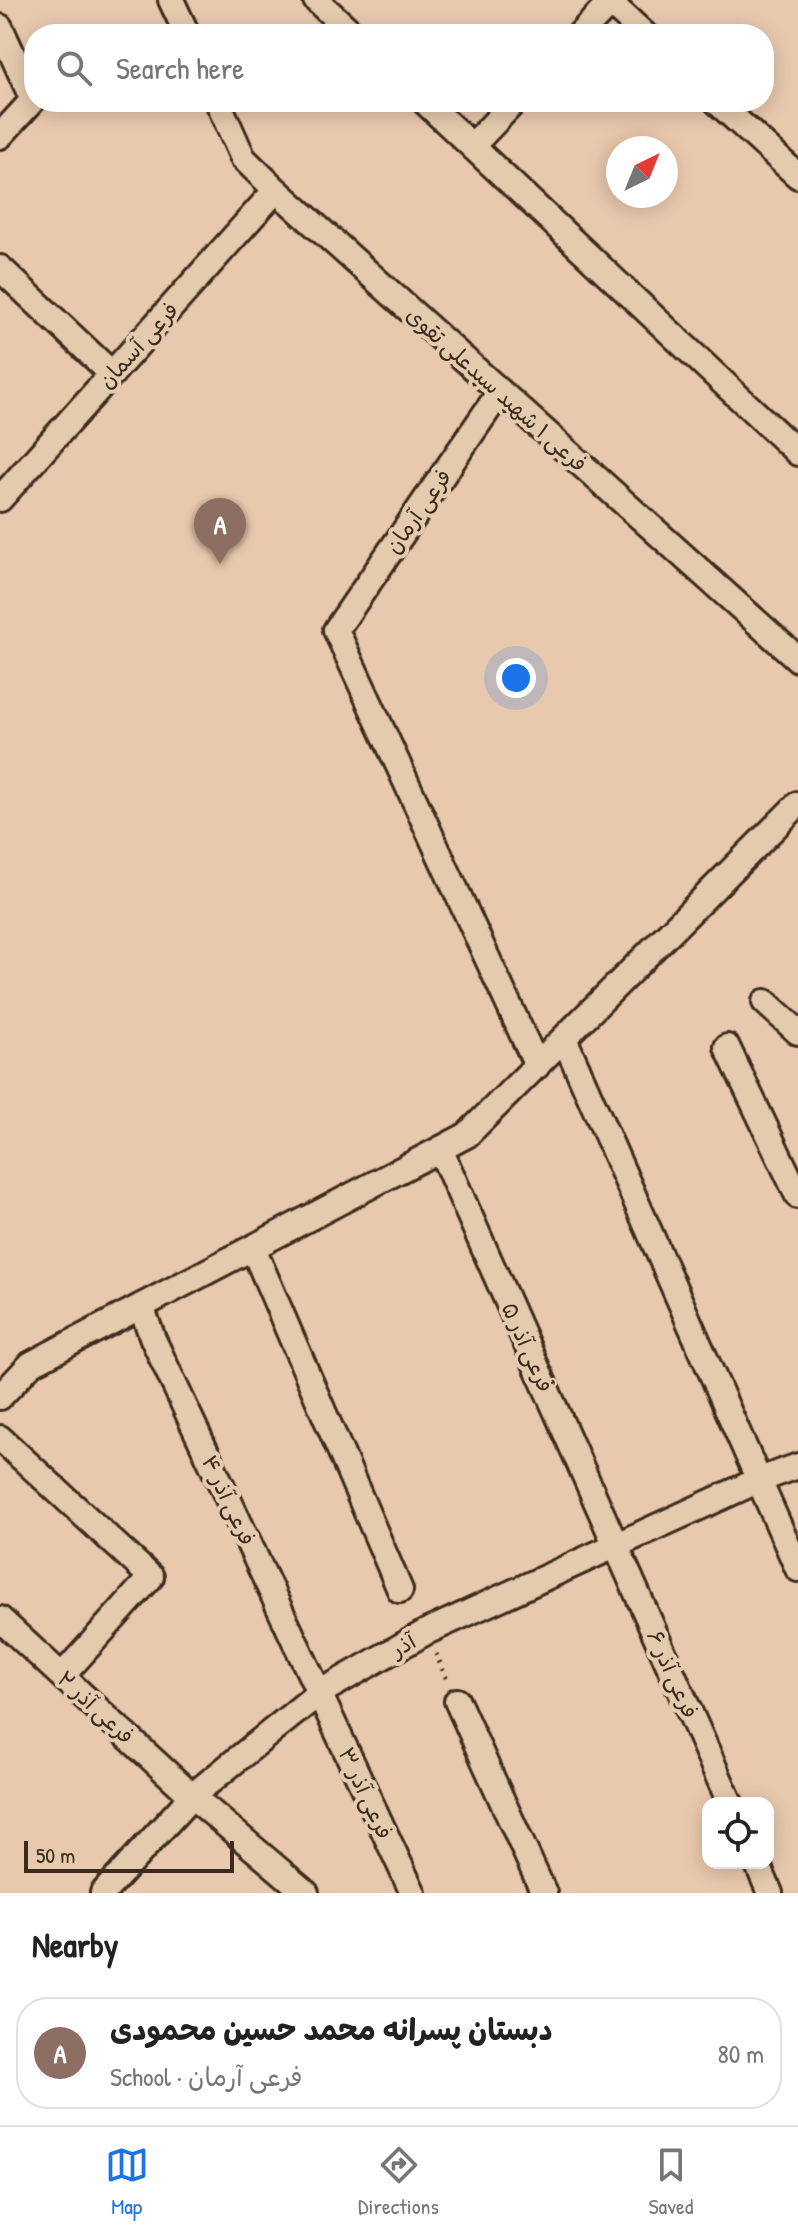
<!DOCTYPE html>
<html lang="en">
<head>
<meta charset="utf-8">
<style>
	:root { --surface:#fff; --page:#f2f2f2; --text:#222; --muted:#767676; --line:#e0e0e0; --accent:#1a73e8 }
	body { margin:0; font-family:"Patrick Hand","Playpen Sans Arabic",sans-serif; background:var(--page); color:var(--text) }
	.controls { position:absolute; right:24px; bottom:24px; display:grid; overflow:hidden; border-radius:16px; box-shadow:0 4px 20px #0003 }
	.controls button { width:72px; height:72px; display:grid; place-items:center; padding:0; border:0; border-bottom:2px solid var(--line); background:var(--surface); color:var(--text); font:40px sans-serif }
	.compass { position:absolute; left:606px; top:136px; width:72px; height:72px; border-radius:50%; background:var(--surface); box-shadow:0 4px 20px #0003; rotate:43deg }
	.scale { position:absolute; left:24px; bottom:20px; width:210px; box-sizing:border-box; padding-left:8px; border:4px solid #3b2a1e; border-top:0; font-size:22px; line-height:28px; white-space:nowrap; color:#3b2a1e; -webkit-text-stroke:6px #e5cbad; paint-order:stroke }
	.you { position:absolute; left:516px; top:678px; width:28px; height:28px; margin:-20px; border:6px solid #fff; border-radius:50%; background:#1a73e8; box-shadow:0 0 0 12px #1a73e833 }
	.badge { display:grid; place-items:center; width:52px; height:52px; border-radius:50%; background:var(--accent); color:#fff; font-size:26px; font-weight:700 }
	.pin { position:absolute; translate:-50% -66px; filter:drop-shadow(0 2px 4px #0008) }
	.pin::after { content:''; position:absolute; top:42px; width:28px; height:24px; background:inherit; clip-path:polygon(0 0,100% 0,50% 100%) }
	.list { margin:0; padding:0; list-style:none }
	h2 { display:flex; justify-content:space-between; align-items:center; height:104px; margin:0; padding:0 32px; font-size:34px }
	h2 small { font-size:26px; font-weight:400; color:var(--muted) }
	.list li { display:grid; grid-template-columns:52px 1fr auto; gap:24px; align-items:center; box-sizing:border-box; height:112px; margin:0 16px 16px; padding:0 16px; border:2px solid var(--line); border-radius:32px }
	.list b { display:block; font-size:30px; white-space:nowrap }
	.list p { margin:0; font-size:26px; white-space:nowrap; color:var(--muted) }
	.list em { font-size:26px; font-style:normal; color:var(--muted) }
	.icon { flex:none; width:44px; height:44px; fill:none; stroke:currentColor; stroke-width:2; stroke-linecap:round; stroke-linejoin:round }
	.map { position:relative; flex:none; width:798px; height:1893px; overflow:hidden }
	.search { position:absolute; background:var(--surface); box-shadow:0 4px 20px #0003; left:24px; right:24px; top:24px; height:88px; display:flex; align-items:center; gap:20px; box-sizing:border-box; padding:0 28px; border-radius:32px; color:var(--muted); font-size:30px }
	.sheet { height:232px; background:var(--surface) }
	nav { display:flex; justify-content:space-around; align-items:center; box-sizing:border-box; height:112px; border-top:2px solid var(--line); background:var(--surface); font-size:22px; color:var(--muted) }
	nav a { display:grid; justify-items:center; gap:4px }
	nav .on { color:var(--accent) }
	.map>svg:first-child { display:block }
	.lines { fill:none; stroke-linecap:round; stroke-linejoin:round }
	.street-casing { stroke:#3b2a1e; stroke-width:30 }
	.path { stroke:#3b2a1e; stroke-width:5; stroke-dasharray:2 6; stroke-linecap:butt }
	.street { stroke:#e5cbad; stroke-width:24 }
	.labels { text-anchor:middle; stroke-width:8; stroke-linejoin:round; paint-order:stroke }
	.street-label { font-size:22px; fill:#3b2a1e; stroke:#e5cbad }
</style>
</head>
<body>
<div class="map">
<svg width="798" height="1893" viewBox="0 0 798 1893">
	<rect width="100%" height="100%" fill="#e9c9ae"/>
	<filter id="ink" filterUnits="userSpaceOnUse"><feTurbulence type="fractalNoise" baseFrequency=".0125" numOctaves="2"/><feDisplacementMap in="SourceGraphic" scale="16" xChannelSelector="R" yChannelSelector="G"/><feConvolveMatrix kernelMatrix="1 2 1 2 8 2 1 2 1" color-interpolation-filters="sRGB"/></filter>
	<g filter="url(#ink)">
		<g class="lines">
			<g class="street-casing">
				<path id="street" d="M171,0L187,34
					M316,0L353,34
					M607,0L644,34
					M0,27L33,100L0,136
					M580,34L610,3
					M218,102L243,158L276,190L798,659
					M425,102L798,453
					M717,102L798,176
					M472,146L514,102
					M0,268L112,374
					M500,392L336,630L537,1066
					M0,499L276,190
					M765,1002L798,1032
					M564,1038L798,1569
					M727,1047L798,1196
					M440,1149L730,1803
					M253,1248L400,1590
					M141,1306L153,1339L413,1893
					M0,1397L31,1364L467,1135L798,804
					M0,1438L151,1577L62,1676
					M0,1619L192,1796L306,1893
					M457,1701L544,1893
					M757,1863L770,1893
					M103,1893L192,1796L319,1693L426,1632L759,1480L798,1466"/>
			</g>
			<path class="path" d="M436,1654L448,1682"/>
			<use href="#street" class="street"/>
		</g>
	</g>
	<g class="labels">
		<g class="street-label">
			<text transform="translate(138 345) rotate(-48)" y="8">فرعی آسمان</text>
			<text transform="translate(497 389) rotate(42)" y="8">فرعی ۱ شهید سیدعلی تقوی</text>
			<text transform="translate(418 511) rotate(-55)" y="8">فرعی آرمان</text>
			<text transform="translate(528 1347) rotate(66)" y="8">فرعی آذر ۵</text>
			<text transform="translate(229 1500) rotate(65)" y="8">فرعی آذر ۴</text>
			<text transform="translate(403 1645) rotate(-30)" y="8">آذر</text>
			<text transform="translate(673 1674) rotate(66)" y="8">فرعی آذر ۶</text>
			<text transform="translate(96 1707) rotate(43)" y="8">فرعی آذر ۲</text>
			<text transform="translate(366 1793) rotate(65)" y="8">فرعی آذر ۳</text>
		</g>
	</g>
</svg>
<div class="controls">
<button><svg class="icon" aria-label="locate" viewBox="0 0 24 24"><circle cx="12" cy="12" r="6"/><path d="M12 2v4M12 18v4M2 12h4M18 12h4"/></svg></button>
</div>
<svg class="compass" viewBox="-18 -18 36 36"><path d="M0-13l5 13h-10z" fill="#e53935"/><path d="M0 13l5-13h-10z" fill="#767676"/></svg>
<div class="scale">50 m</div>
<div class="you"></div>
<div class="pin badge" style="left:220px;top:564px;background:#8d6e63">A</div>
<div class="search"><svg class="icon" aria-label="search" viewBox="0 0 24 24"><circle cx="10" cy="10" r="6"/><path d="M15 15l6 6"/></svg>Search here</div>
</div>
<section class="sheet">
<h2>Nearby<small></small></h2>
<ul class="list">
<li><span class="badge" style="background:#8d6e63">A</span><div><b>دبستان پسرانه محمد حسین محمودی</b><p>School · فرعی آرمان</p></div><em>80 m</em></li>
</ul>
</section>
<nav>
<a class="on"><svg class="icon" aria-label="map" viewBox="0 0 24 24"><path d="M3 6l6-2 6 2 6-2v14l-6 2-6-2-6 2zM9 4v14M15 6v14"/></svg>Map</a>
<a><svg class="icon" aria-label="directions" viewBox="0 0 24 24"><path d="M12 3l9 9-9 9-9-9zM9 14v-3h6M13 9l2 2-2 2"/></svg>Directions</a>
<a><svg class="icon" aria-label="saved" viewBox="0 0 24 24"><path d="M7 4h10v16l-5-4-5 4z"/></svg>Saved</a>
</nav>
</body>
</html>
